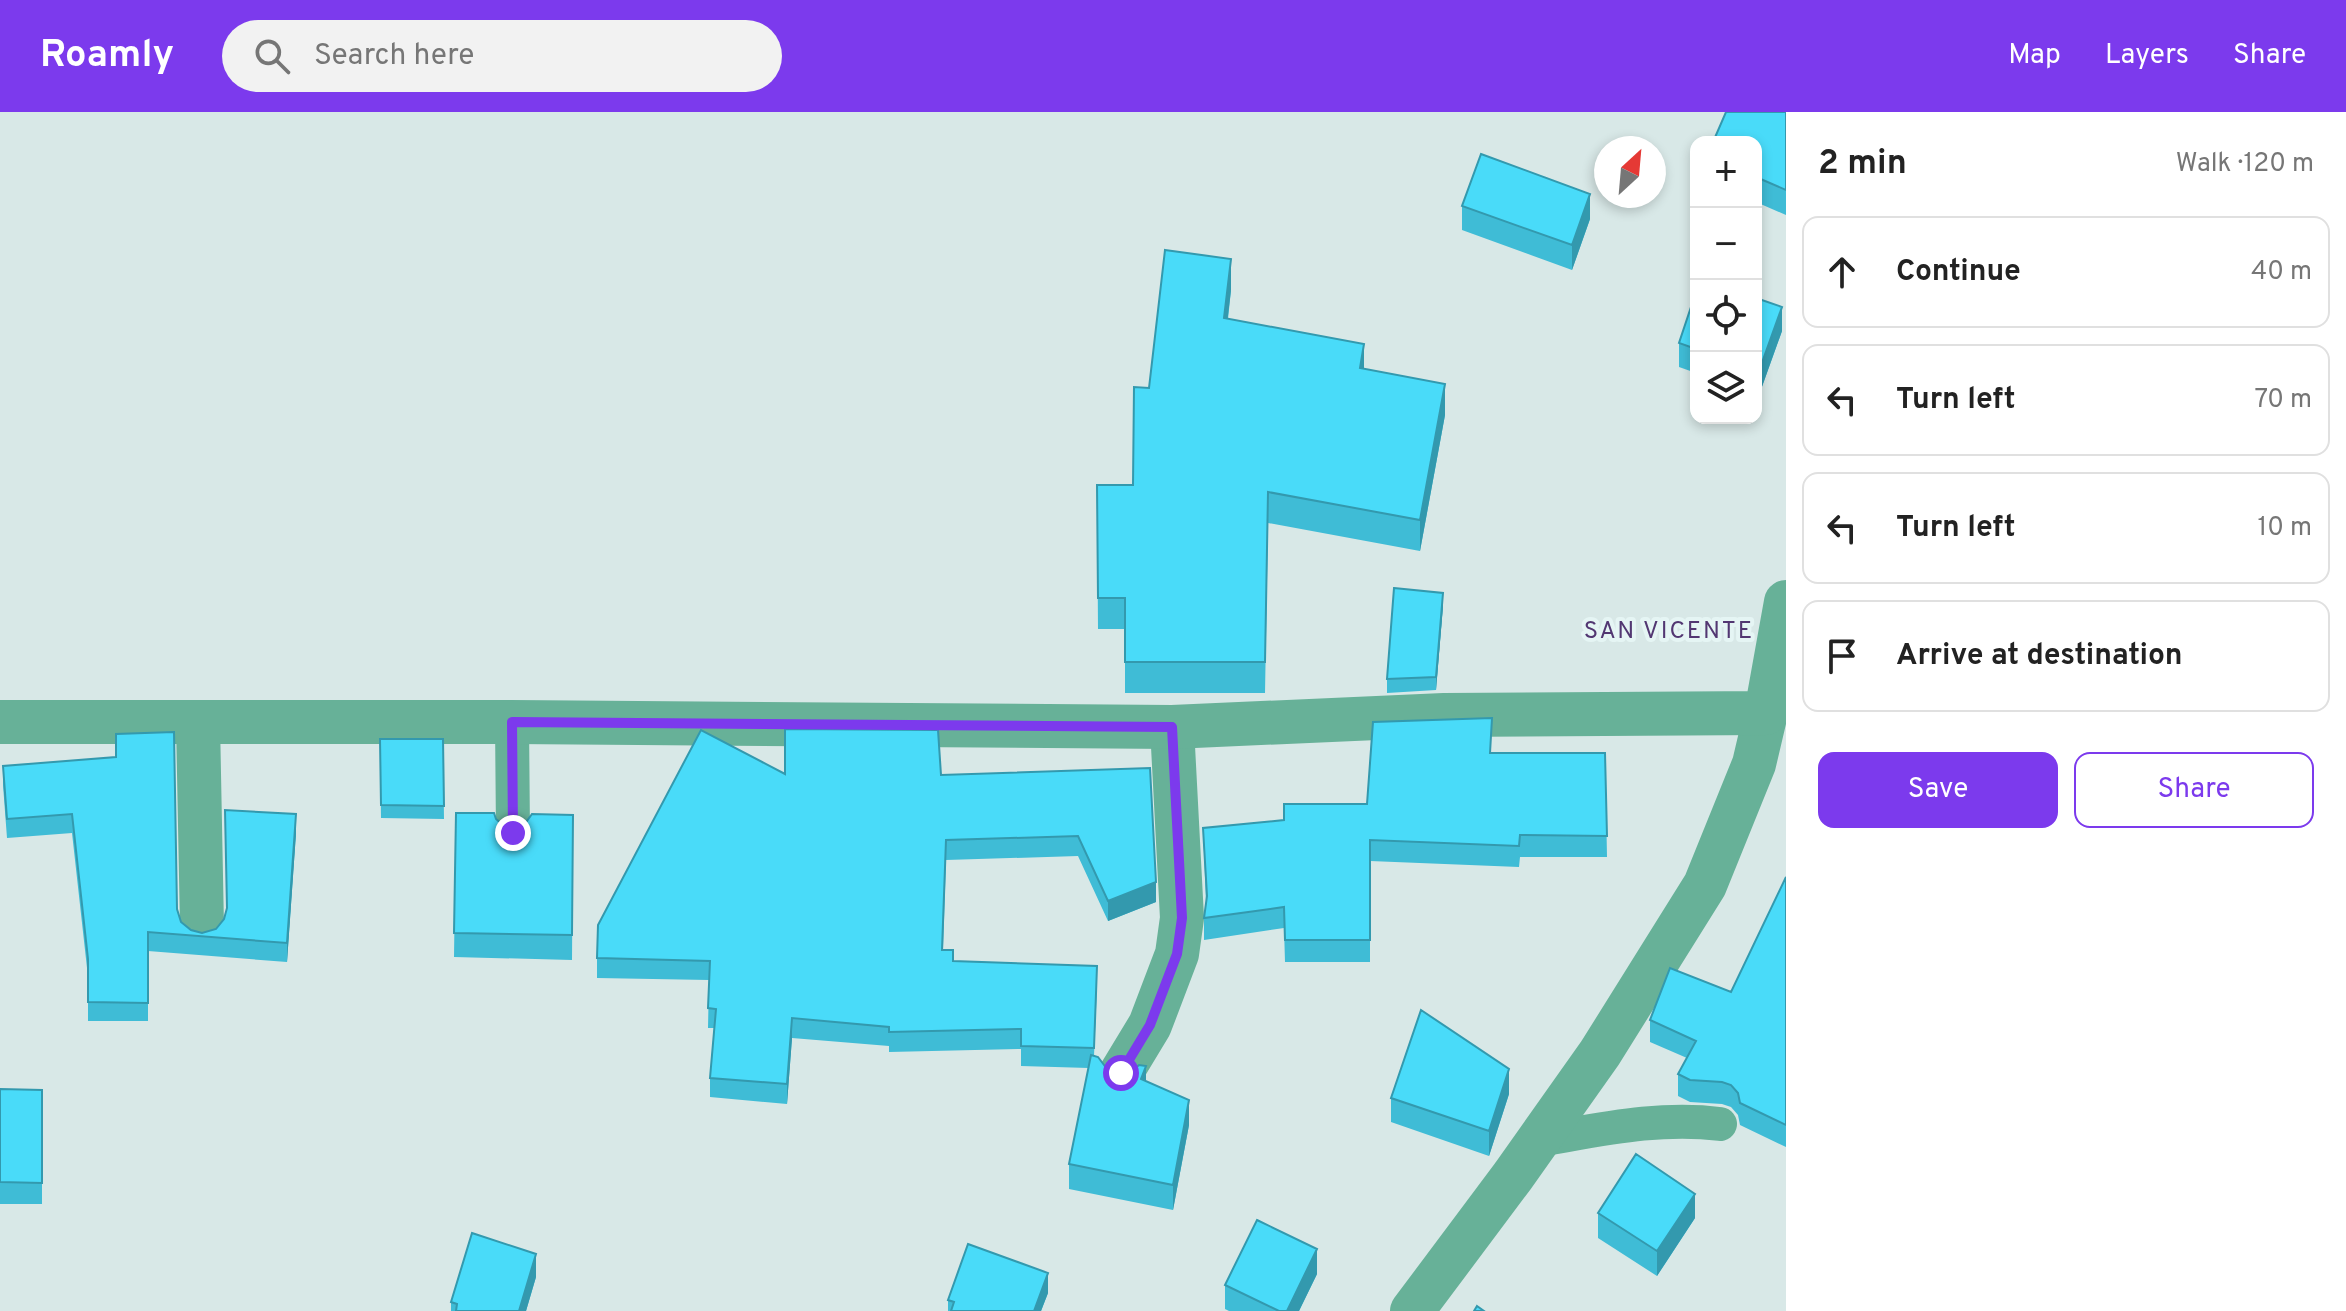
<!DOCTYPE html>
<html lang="en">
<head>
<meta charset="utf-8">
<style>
	:root { --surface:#fff; --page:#f2f2f2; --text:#222; --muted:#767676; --line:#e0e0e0; --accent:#7c3aed }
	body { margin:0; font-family:Overpass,sans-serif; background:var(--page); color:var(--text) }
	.controls { position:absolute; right:24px; top:24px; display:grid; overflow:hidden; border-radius:16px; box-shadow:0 4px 12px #0003 }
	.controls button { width:72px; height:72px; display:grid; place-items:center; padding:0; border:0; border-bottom:2px solid var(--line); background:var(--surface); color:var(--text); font:40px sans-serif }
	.compass { position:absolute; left:1594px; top:24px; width:72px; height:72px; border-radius:50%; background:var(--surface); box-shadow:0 4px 12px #0003; rotate:26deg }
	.stop { position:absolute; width:24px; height:24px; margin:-18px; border:6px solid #7c3aed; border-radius:50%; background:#fff }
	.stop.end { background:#7c3aed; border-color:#fff; box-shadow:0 2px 8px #0008 }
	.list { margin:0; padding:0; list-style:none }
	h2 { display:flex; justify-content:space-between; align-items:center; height:104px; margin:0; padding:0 32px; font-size:34px }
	h2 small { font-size:26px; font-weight:400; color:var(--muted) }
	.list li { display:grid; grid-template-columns:52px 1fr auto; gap:24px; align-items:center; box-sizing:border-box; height:112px; margin:0 16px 16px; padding:0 16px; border:2px solid var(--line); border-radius:16px }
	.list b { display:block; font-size:30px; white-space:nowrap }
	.list em { font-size:26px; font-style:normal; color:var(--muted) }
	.actions { display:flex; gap:16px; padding:24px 32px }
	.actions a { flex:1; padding:18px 0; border:2px solid var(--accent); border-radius:16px; text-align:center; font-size:28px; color:var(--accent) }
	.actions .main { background:var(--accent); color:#fff }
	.icon { flex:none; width:44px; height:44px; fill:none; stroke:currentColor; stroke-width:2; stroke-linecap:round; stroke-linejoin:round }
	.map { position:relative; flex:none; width:1786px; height:1199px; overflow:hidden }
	header { display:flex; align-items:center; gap:48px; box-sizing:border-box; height:112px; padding:0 40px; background:var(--accent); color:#fff }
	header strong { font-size:38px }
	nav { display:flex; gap:44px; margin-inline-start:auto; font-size:28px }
	.search { width:560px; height:72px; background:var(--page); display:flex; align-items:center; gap:20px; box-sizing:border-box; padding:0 28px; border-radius:44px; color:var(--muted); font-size:30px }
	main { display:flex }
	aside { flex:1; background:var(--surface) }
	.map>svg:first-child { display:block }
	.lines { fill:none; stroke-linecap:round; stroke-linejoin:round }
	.service { stroke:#67b198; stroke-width:34 }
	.minor { stroke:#67b198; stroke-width:44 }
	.tertiary { stroke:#67b198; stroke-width:44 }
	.wall { fill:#3fbcd6 }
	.shaded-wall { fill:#3399ae }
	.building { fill:#49dbf9; stroke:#3399ae; stroke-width:2 }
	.route { stroke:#7c3aed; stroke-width:10 }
	.labels { text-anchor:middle; stroke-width:8; stroke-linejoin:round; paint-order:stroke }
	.quarter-label { font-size:24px; letter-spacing:2px; fill:#523772; stroke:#e5f5f4 }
</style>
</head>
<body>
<header>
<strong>Roamly</strong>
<div class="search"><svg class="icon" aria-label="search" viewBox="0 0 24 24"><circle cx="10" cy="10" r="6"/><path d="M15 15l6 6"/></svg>Search here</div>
<nav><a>Map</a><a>Layers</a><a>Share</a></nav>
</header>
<main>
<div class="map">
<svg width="1786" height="1199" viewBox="0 0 1786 1199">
	<rect width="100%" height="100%" fill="#d8e8e7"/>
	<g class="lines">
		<path class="service" d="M512,610L513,721
			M1539,1028C1599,1018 1659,1004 1720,1012"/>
		<path class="minor" d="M198,610L202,815
			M1121,961L1150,913L1177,842L1182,806L1172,615
			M1412,1199L1513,1064L1600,941L1705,773L1754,652L1766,601"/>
		<path class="tertiary" d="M0,610H512L1172,615L1444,603L1766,601L1786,490"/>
	</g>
	<path class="wall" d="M1786,0V103L1756,90V30Z
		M1462,94L1590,107L1572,158L1462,118Z
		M1231,178L1228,207L1364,257L1445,303L1420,439L1268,411L1265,581H1125V517H1098L1097,373H1133L1149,276Z
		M1696,180V261L1679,255V231Z
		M1756,186L1782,219L1759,283L1756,282Z
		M1443,494L1436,578L1387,581V567Z
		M380,627H443L444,707L381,706Z
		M1491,641H1605L1607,745H1520L1519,755L1370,749V850H1285L1284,816L1204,828V806L1206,790L1203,716L1284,708L1367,692Z
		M116,645L177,797L181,810L191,818L202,821L216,817L296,721L287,850L148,839V909H88V865L72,721L7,726L3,673V654Z
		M1150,656L1156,790L1108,809L1078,744L946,748L943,838L953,849L1097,874L1094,944L1107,957L1146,969L1189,1013L1173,1098L1069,1077V1052L1089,956L1021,954V937L889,940V934L792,926L787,992L710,985V966L714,916H708L709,868L597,866V846L785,662L941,663Z
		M456,701L496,707L503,713L512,716L573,703L572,848L454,845Z
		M1786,765V1035L1740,1013L1738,1003L1731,995L1722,992L1690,990L1678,984V962L1687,946L1650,930V908L1731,880Z
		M0,977L42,978V1092H0Z
		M1509,982L1489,1044L1391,1010V986Z
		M1598,1101L1695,1106L1657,1164L1598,1126Z
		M1317,1162L1299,1199H1229L1225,1197V1173Z
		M536,1165L526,1199H451V1190Z
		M1048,1181L1041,1199H948V1188Z"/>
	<path class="shaded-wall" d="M1590,82V107L1572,158V133Z
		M1231,147V178L1224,237V206Z
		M1782,195V219L1759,283V259Z
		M1364,232V263L1360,256Z
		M1445,272V303L1420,439V408Z
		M1443,481V494L1436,578V565Z
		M296,702V721L287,850V831Z
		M1156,770V790L1108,809V789Z
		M792,906V926L787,992V972Z
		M1146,954V979L1141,967Z
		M1509,957V982L1489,1044V1019Z
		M1189,988V1013L1173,1098V1073Z
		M1695,1082V1106L1657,1164V1139Z
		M1317,1137V1162L1299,1199H1287Z
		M536,1142V1165L526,1199H519Z
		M1048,1161V1181L1041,1199H1034Z"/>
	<path class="building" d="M1726,0H1786V78L1756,65V30H1713Z
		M1481,42L1590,82L1572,133L1462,94Z
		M1165,138L1231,147L1224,206L1364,232L1360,256L1445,272L1420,408L1268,380L1265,550H1125V486H1098L1097,373H1133L1134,275L1149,276Z
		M1696,180V237L1679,231Z
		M1756,186L1782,195L1759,259L1756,258Z
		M1394,476L1443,481L1436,565L1387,567Z
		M1492,606L1490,641H1605L1607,724L1520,723L1519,734L1370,728V828H1285L1284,795L1204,806L1207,784L1203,716L1284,708V692H1367L1373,610Z
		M785,617L938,618L941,663L1150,656L1156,770L1108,789L1078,724L946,728L942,838H953V849L1097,854L1094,936L1021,934V917L889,920V915L792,906L787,972L710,966L716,897L708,896L710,849L597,846L598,813L701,618L785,662Z
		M174,620L177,797L181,810L191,818L202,821L216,817L224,807L227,796L225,698L296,702L287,831L148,820V891L88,890V847L72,702L7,707L3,654L116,645V622Z
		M380,627H443L444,694L381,693Z
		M456,701H494L496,707L503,713L512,716L524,713L532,702L573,703L572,823L454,821Z
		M1786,765V1013L1740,991L1738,981L1731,973L1722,970L1690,968L1678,962L1696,929L1650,908L1670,856L1731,880Z
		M1421,898L1509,957L1489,1019L1391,986Z
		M1091,943L1098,945L1107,957L1120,961L1132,959L1139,953L1146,954L1141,967L1189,988L1173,1073L1069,1052Z
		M0,977L42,978V1071L0,1070Z
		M1636,1042L1695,1082L1657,1139L1598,1101Z
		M1257,1108L1317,1137L1287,1199H1279L1225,1173Z
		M472,1121L536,1142L519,1199H456L457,1192L451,1190Z
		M968,1132L1048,1161L1034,1199H951L954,1190L948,1188Z
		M1477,1194L1484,1199H1474Z"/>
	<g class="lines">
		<path class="route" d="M513,721L512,610L1172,615L1182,806L1177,842L1150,913L1121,961"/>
	</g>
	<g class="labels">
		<g class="quarter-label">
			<text x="1669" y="526">SAN VICENTE</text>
		</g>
	</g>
</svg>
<div class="controls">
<button>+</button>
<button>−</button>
<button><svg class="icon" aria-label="locate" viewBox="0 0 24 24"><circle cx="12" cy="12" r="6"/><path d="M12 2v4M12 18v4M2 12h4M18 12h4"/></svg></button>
<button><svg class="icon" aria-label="layers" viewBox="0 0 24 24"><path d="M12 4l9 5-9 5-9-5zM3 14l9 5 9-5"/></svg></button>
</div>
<svg class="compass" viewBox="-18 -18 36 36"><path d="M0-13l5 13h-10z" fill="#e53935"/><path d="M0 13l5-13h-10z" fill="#767676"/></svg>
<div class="stop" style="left:1121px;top:961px"></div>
<div class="stop end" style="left:513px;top:721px"></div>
</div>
<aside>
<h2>2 min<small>Walk · 120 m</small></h2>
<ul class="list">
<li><svg class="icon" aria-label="ahead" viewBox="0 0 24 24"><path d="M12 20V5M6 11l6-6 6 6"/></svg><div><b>Continue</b></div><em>40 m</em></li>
<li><svg class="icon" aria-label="left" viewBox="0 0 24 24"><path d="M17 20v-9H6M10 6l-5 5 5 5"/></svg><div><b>Turn left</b></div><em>70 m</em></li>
<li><svg class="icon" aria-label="left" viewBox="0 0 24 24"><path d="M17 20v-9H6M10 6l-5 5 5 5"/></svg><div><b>Turn left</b></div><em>10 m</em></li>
<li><svg class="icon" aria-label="arrive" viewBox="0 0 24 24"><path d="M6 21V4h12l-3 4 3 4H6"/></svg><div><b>Arrive at destination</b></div></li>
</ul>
<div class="actions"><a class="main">Save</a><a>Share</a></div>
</aside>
</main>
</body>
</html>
